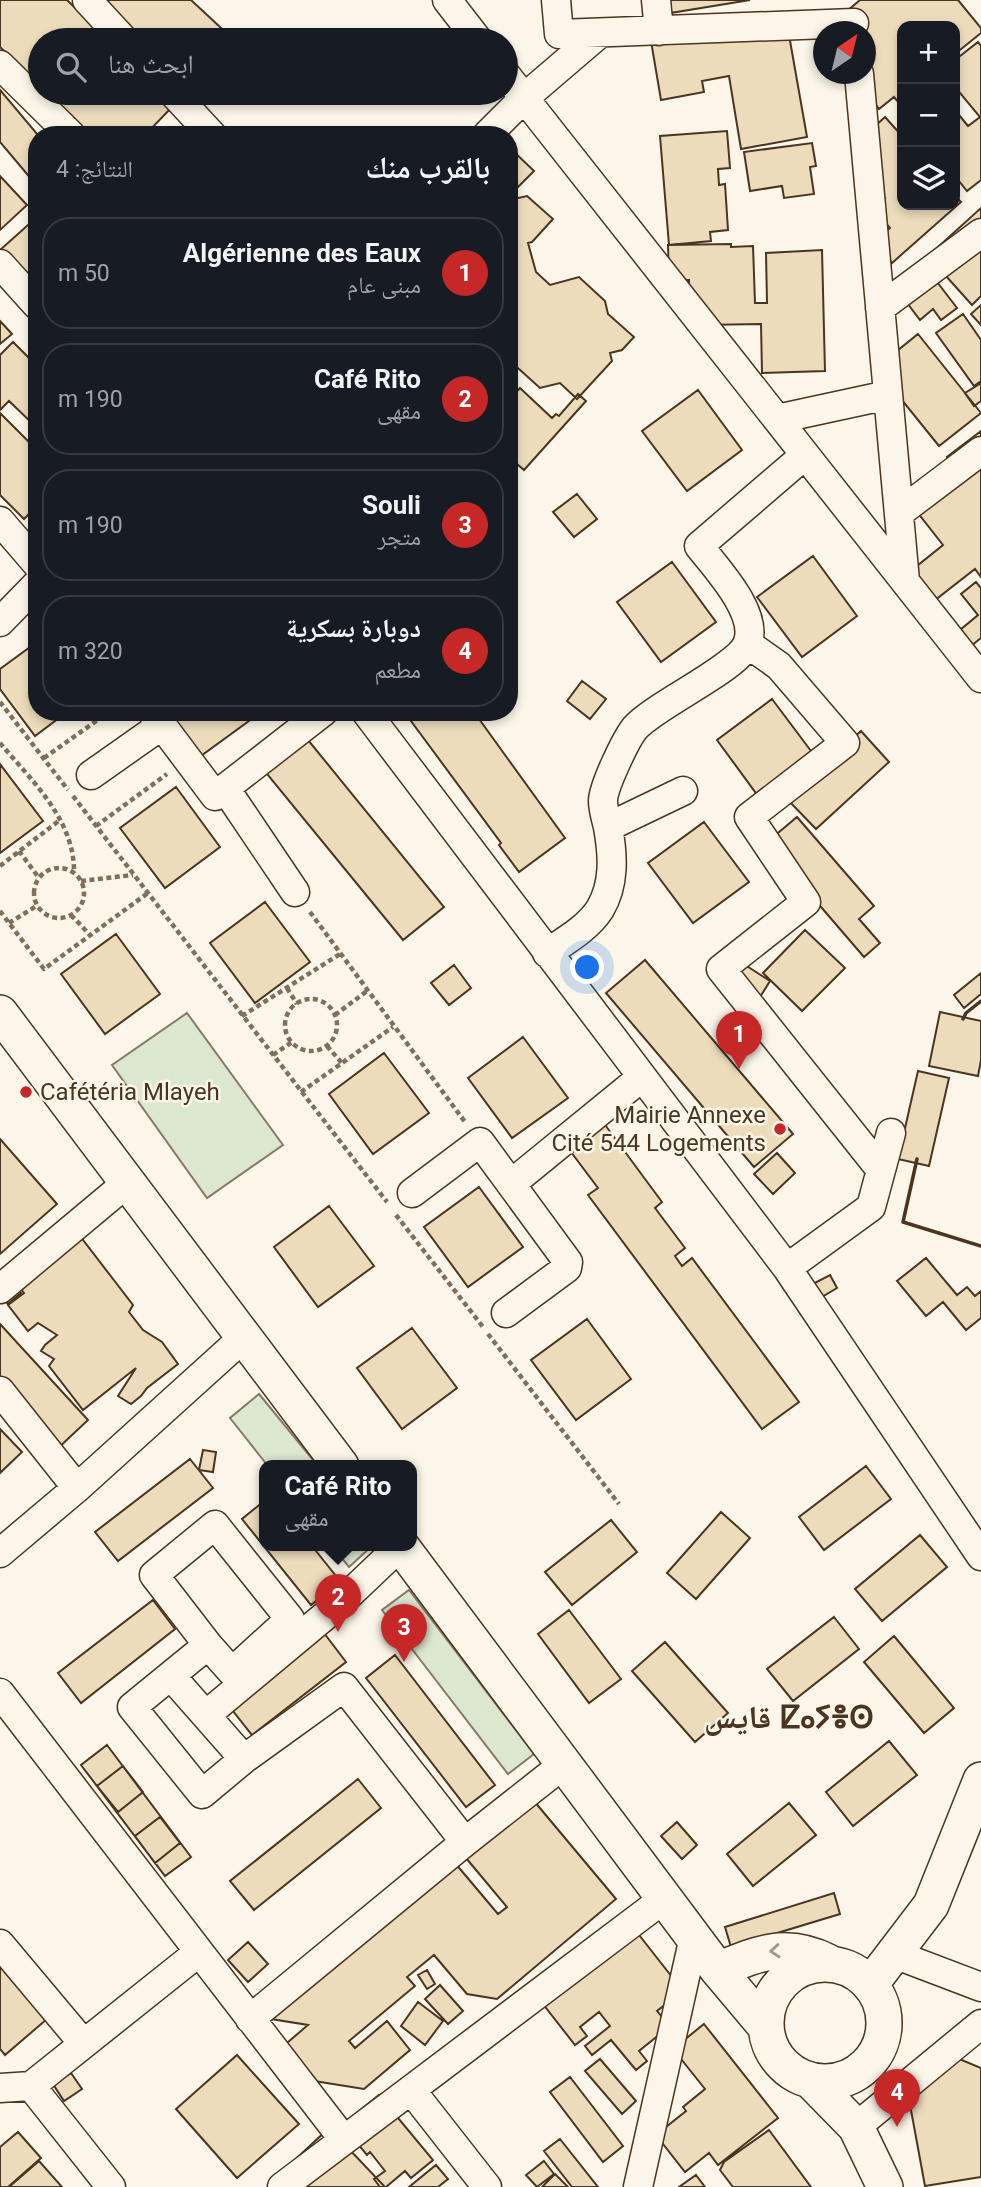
<!DOCTYPE html>
<html lang="ar">
<head>
<meta charset="utf-8">
<style>
	:root { --surface:#171b24; --page:#20242c; --text:#f1f3f6; --muted:#9ea1a6; --line:#363941; --accent:#c62828 }
	body { margin:0; font-family:Roboto,"Noto Naskh Arabic","Noto Sans Tifinagh",sans-serif; background:var(--page); color:var(--text); direction:rtl }
	.controls { position:absolute; right:21px; top:21px; display:grid; overflow:hidden; border-radius:14px; box-shadow:0 4px 10px #0003 }
	.controls button { width:63px; height:63px; display:grid; place-items:center; padding:0; border:0; border-bottom:2px solid var(--line); background:var(--surface); color:var(--text); font:35px sans-serif }
	.compass { position:absolute; left:813px; top:21px; width:63px; height:63px; border-radius:50%; background:var(--surface); box-shadow:0 4px 10px #0003; rotate:35deg }
	.you { position:absolute; left:588px; top:968px; width:24px; height:24px; margin:-18px; border:5px solid #fff; border-radius:50%; background:#1a73e8; box-shadow:0 0 0 10px #1a73e833 }
	.badge { display:grid; place-items:center; width:46px; height:46px; border-radius:50%; background:var(--accent); color:#fff; font-size:23px; font-weight:700 }
	.pin { position:absolute; translate:-50% -58px; filter:drop-shadow(0 2px 4px #0008) }
	.pin::after { content:''; position:absolute; top:37px; width:24px; height:21px; background:inherit; clip-path:polygon(0 0,100% 0,50% 100%) }
	.popup { position:absolute; left:259px; top:1460px; width:158px; height:91px; box-sizing:border-box; display:grid; place-content:center; border-radius:14px; background:var(--surface); filter:drop-shadow(0 2px 5px #0005); font-size:23px; white-space:nowrap; color:var(--muted) }
	.popup b { font-size:26px; color:var(--text) }
	.popup::after { content:''; position:absolute; left:50%; top:100%; margin-left:-14px; border:14px solid transparent; border-top-color:var(--surface) }
	.list { margin:0; padding:0; list-style:none }
	h2 { display:flex; justify-content:space-between; align-items:center; height:91px; margin:0; padding:0 28px; font-size:30px }
	h2 small { font-size:23px; font-weight:400; color:var(--muted) }
	.list li { display:grid; grid-template-columns:46px 1fr auto; gap:21px; align-items:center; box-sizing:border-box; height:112px; margin:0 14px 14px; padding:0 14px; border:2px solid var(--line); border-radius:28px }
	.list b { display:block; font-size:26px; white-space:nowrap }
	.list p { margin:0; font-size:23px; white-space:nowrap; color:var(--muted) }
	.list em { font-size:23px; font-style:normal; color:var(--muted) }
	.icon { flex:none; width:38px; height:38px; fill:none; stroke:currentColor; stroke-width:2; stroke-linecap:round; stroke-linejoin:round }
	.map { position:relative; flex:none; width:981px; height:2187px; overflow:hidden; direction:ltr }
	.search { position:absolute; background:var(--surface); box-shadow:0 4px 10px #0003; left:28px; top:28px; width:490px; height:77px; display:flex; align-items:center; gap:18px; box-sizing:border-box; padding:0 24px; border-radius:38px; color:var(--muted); font-size:26px }
	.panel { position:absolute; background:var(--surface); box-shadow:0 4px 10px #0003; left:28px; top:126px; width:490px; height:595px; border-radius:28px; direction:rtl }
	.map>svg:first-child { display:block }
	.green { fill:#dce7d0; stroke:#887966; stroke-width:2 }
	.building { fill:#ecdcbc; stroke:#4a3520; stroke-width:2 }
	.lines { fill:none; stroke-linecap:round; stroke-linejoin:round }
	.minor-casing { stroke:#4a3520; stroke-width:31 }
	.major-casing { stroke:#4a3520; stroke-width:38 }
	.path { stroke:#7f6f5c; stroke-width:4.5; stroke-dasharray:5 3.5; stroke-linecap:butt }
	.minor { stroke:#fbf6e9; stroke-width:28 }
	.major { stroke:#fbf6e9; stroke-width:35 }
	.wall { stroke:#4a3520; stroke-width:3.5 }
	.oneway { stroke:#a29684 }
	.poi-dot { fill:#c62828; stroke:#fbf6e9; stroke-width:2.5 }
	.labels { text-anchor:middle; stroke-width:5; stroke-linejoin:round; paint-order:stroke }
	.poi-label { font-size:24px; fill:#4a3520; stroke:#fbf6e9; text-anchor:start }
	.district-label { font-size:32px; font-weight:bold; fill:#4a3520; stroke:#fbf6e9 }
</style>
</head>
<body>
<div class="map">
<svg width="981" height="2187" viewBox="0 0 981 2187">
	<rect width="100%" height="100%" fill="#fbf6e9"/>
	<path class="green" d="M187,1013L283,1145L207,1198L112,1065Z
		M259,1394L318,1466H268L230,1418Z
		M332,1546H372L349,1567Z
		M409,1590L534,1754L508,1774L382,1610Z"/>
	<path class="building" d="M0,0H67L108,40H40V86L0,47Z
		M99,0H191L234,40H142Z
		M649,0H750L652,16Z
		M860,0H958L981,28V33L955,54V26H902V107L894,97L879,109L850,74H866V32H862L846,12Z
		M786,18L807,137L741,149L729,76L702,81L704,92L661,100L651,41Z
		M978,42L981,46V180L967,191L955,176V118L959,115L968,126L980,117L955,87V60Z
		M0,90L38,135L37,175L32,180L0,142Z
		M47,93H161L174,105L145,135H90Z
		M885,117L902,136V205H955V196L961,202L892,263L874,242L890,228L873,209L885,198L857,167L861,139Z
		M189,121L201,135H175Z
		M727,131L730,168L718,169L719,185L725,184L728,230L710,232L711,241L669,245L660,136Z
		M812,143L816,166L810,167L814,194L784,198L782,186L750,191L744,152Z
		M509,147L534,171L509,196Z
		M0,176L27,205L0,230Z
		M527,196L553,219L532,242L528,243L536,272L550,285L579,277L605,301L608,314L634,337L622,350L610,353L612,361L577,399L560,383L540,388L509,360V200Z
		M981,208V296L972,305L928,256Z
		M37,217V315L0,274V250Z
		M731,244V247L753,246L755,303H767L766,253L822,250L825,371L762,373L761,324L701,325L689,310V280H669L668,245Z
		M921,261L957,308L941,320L933,309L920,320L892,283Z
		M981,305V325L971,314Z
		M963,314L981,340V381L974,386L936,333Z
		M0,321L12,334L0,344Z
		M918,334L981,413L939,446L876,368Z
		M13,342L37,366V428L9,401L0,410V355Z
		M981,383V401L974,406L965,393Z
		M520,388L552,418L556,414L559,416L578,394L586,401L524,470L509,457V400Z
		M698,390L742,450L687,491L642,431Z
		M0,413L34,447L33,449L37,453V506L24,519L0,495Z
		M981,431V577L975,569L930,604L907,574L943,545L910,503L955,467L947,457Z
		M577,494L597,519L574,537L553,512Z
		M813,556L857,616L802,657L757,597Z
		M672,562L716,622L661,662L617,602Z
		M976,582L981,588V638L966,650L954,635L978,615L961,594Z
		M37,642V712H67L35,736L0,689V669Z
		M582,681L606,699L590,719L567,701Z
		M772,699L817,759L761,800L717,740Z
		M163,712H249L253,718L198,758Z
		M408,712H474L565,838L519,872L499,845L501,843L411,721L414,719Z
		M295,724L444,907L403,940L254,758Z
		M861,731L889,762L816,829L787,799Z
		M0,764L43,821L0,853Z
		M176,787L220,847L165,888L120,828Z
		M797,817L874,906L859,919L880,943L864,957L766,843Z
		M704,822L749,882L693,923L648,863Z
		M265,902L310,962L255,1003L210,943Z
		M805,930L845,968L802,1011L763,973Z
		M116,934L160,994L105,1034L61,974Z
		M645,960L793,1134L754,1167L606,993Z
		M742,963L770,981L760,997L732,979Z
		M454,965L471,988L449,1005L431,983Z
		M981,973V994L964,1008L954,995Z
		M940,1012L981,1021V1060L978,1076L929,1066Z
		M523,1037L568,1098L512,1138L468,1078Z
		M384,1053L429,1113L373,1154L329,1094Z
		M918,1071L949,1078L929,1166L898,1159Z
		M600,1118L662,1202L655,1208L685,1248L675,1256L682,1266L692,1258L799,1402L762,1429L588,1195L598,1188L565,1144Z
		M0,1139L57,1204L0,1254Z
		M777,1153L795,1173L773,1194L754,1174Z
		M479,1187L523,1247L468,1287L424,1227Z
		M329,1206L374,1266L318,1307L274,1247Z
		M70,1223L133,1305L129,1312L143,1330L162,1342L178,1364L147,1388L141,1396L131,1404L118,1396L136,1368L83,1410L49,1366L54,1359L41,1351L45,1345L57,1335L38,1323L28,1331L8,1305L24,1293L12,1277Z
		M926,1258L957,1295L967,1287L975,1296L981,1291V1318L966,1330L943,1302L926,1316L897,1281Z
		M830,1275L837,1288L815,1301L807,1287Z
		M14,1284L21,1293L8,1304L0,1295Z
		M587,1319L631,1379L576,1420L531,1360Z
		M0,1324L88,1420L55,1451L0,1391Z
		M412,1328L457,1388L402,1429L357,1368Z
		M0,1429L22,1452L0,1473Z
		M203,1450L216,1452L213,1472L199,1470Z
		M190,1459L213,1488L118,1561L95,1532Z
		M866,1466L891,1499L824,1550L799,1517Z
		M264,1501V1546H312L340,1581L311,1605L242,1519Z
		M721,1512L750,1538L696,1599L667,1573Z
		M611,1520L637,1552L572,1605L545,1572Z
		M920,1535L947,1567L882,1621L855,1589Z
		M153,1600L175,1629L81,1703L58,1673Z
		M569,1610L621,1679L589,1703L538,1634Z
		M834,1617L859,1649L793,1701L767,1669Z
		M324,1633L346,1662L252,1735L229,1706Z
		M894,1636L954,1708L924,1733L864,1662Z
		M665,1642L728,1713L695,1742L632,1671Z
		M395,1655L495,1785L466,1807L366,1678Z
		M889,1741L917,1775L853,1826L826,1792Z
		M107,1745L191,1857L165,1876L81,1765Z
		M123,1766L143,1792L118,1812L97,1786Z
		M358,1779L381,1808L254,1910L230,1881Z
		M529,1795L616,1899L497,1999L467,1994L434,1955L407,1977L415,1986L349,2041L355,2048L387,2021L410,2050L364,2089L308,2080L281,2048L308,2025L265,2018L455,1863L498,1914L507,1907L461,1852Z
		M789,1803L816,1835L753,1886L727,1854Z
		M160,1817L180,1843L155,1863L135,1836Z
		M677,1822L697,1845L682,1859L661,1836Z
		M834,1893L840,1914L731,1947L725,1927Z
		M632,1926L683,1991L657,2011L670,2026L639,2051L647,2061L636,2070L611,2040L592,2055L585,2046L610,2026L599,2012L580,2027L587,2036L575,2045L539,1999Z
		M248,1942L268,1964L248,1982L228,1960Z
		M0,1965L47,2019L5,2055L0,2049Z
		M427,1970L435,1984L427,1989L418,1975Z
		M440,1985L463,2011L448,2024L425,1999Z
		M418,2002L443,2021L425,2045L401,2026Z
		M704,2024L778,2118L718,2165L709,2153L685,2172L656,2135L686,2111L683,2107L705,2089L673,2049Z
		M237,2055L299,2124L237,2178L176,2109Z
		M957,2058L981,2068V2177L925,2186L908,2094Z
		M600,2059L636,2101L622,2114L585,2071Z
		M71,2073L82,2089L64,2101L53,2084Z
		M570,2077L623,2146L603,2162L550,2092Z
		M379,2095L433,2160L411,2178L405,2171L386,2187H380L374,2179L385,2171L370,2152L367,2155L342,2125Z
		M329,2128L385,2187H272L269,2184Z
		M769,2130L811,2187H733L720,2170L724,2162Z
		M18,2132L41,2158L8,2187H0V2147Z
		M560,2139L598,2187H572L544,2151Z
		M39,2161L62,2187H9Z
		M544,2161L554,2174L537,2187L526,2175Z
		M436,2165L448,2179L438,2187H409Z
		M555,2174L568,2187H542Z
		M696,2175L705,2187H679Z"/>
	<g class="lines">
		<g class="minor-casing">
			<path id="minor" d="M87,0L124,40
				M447,0L478,40
				M556,0L559,34L854,23
				M656,0L659,31
				M0,65L71,135
				M859,74L905,581
				M506,75L981,678
				M173,93L212,135
				M487,135L524,98L600,33
				M0,264L37,305
				M880,308L981,233
				M777,419L888,395
				M899,513L981,451
				M0,521L37,564
				M0,622L37,584
				M748,644L779,666L845,743L749,817L806,902L721,969L881,1170
				M152,712L215,796L323,712
				M366,712L787,1268L981,1556
				M91,775L162,725
				M225,788L295,892
				M608,827L683,791
				M547,953C565,941 588,928 600,909C615,884 613,855 608,827C606,819 603,809 603,801C603,787 626,739 635,728C656,704 741,667 748,642C758,612 716,568 699,546L805,455
				M511,1184L642,1077
				M412,1193L480,1142L568,1262L567,1268L506,1313
				M787,1268L871,1207L891,1133
				M0,1289L128,1182
				M0,1391L77,1488
				M0,1553L77,1488L244,1337
				M208,1645L232,1672L290,1619L215,1525L154,1575L208,1645L132,1707L202,1794L244,1759L344,1687L465,1842
				M171,1676L244,1759
				M0,1693L344,2140
				M206,1715L338,1605L400,1546
				M0,1944L83,2043
				M894,1954L981,1987
				M250,2019L465,1842L564,1764
				M31,2086L111,2187
				M0,2088L31,2086L199,1952
				M411,2090L487,2187
				M856,2127L981,2024
				M282,2187L665,1898
				M638,2187L694,1937"/>
		</g>
		<g class="major-casing">
			<path id="major" d="M0,1013L341,1466
				M401,1546L718,1970L766,2027
				M766 2023a59 59 0 1 1 118 0a59 59 0 1 1-118 0Z
				M718,1970C759,1953 786,1941 828,1962
				M870,1985L931,1905L981,1780
				M811,2081L856,2127L885,2187"/>
		</g>
		<path class="path" d="M0,702L68,790
			M0,743C32,781 75,820 74,873
			M44,758L109,712
			M73,796L387,1202
			M96,826L167,774
			M19,851L39,878
			M0,866L60,820
			M34 893a25 25 0 1 1 50 0a25 25 0 1 1-50 0Z
			M81,881L133,875
			M0,911L44,969L148,893
			M310,912L465,1122
			M71,915L90,935
			M9,923L38,905
			M287,988L297,1004
			M285 1025a26 26 0 1 1 52 0a26 26 0 1 1-52 0Z
			M335,1015L367,991
			M242,1016L340,954
			M327,1046L342,1063
			M273,1055L292,1042
			M301,1092L393,1027
			M396,1215L483,1327
			M488,1334L619,1504"/>
		<use href="#minor" class="minor"/>
		<use href="#major" class="major"/>
		<path class="wall" d="M963,1019L966,1013L981,1001
			M917,1159L903,1222L981,1246"/>
	</g>
	<defs><path id="oneway-chevron" d="M-2-3.5L2.5 0L-2 3.5" fill="none" stroke-width="1.6" stroke-linecap="round" stroke-linejoin="round" transform="scale(1.75)"/></defs>
	<use class="oneway" href="#oneway-chevron" transform="translate(775 1951) rotate(175)"/>
	<g class="poi-dot">
		<circle cx="26" cy="1092" r="7"/>
		<circle cx="780" cy="1129" r="7"/>
	</g>
	<g class="labels">
		<g class="poi-label">
			<text x="40" y="1100">Cafétéria Mlayeh</text>
			<text x="766" y="1123" text-anchor="end">Mairie Annexe<tspan x="766" dy="28">Cité 544 Logements</tspan></text>
		</g>
		<g class="district-label">
			<text x="789" y="1728">قايس ⵇⴰⵢⴻⵙ</text>
		</g>
	</g>
</svg>
<div class="controls">
<button>+</button>
<button>−</button>
<button><svg class="icon" aria-label="layers" viewBox="0 0 24 24"><path d="M12 4l9 5-9 5-9-5zM3 14l9 5 9-5"/></svg></button>
</div>
<svg class="compass" viewBox="-18 -18 36 36"><path d="M0-13l5 13h-10z" fill="#e53935"/><path d="M0 13l5-13h-10z" fill="#9ea1a6"/></svg>
<div class="you"></div>
<div class="pin badge" style="left:739px;top:1069px">1</div>
<div class="pin badge" style="left:338px;top:1632px">2</div>
<div class="popup"><b>Café Rito</b>مقهى</div>
<div class="pin badge" style="left:404px;top:1662px">3</div>
<div class="pin badge" style="left:897px;top:2127px">4</div>
<div class="search"><svg class="icon" aria-label="search" viewBox="0 0 24 24"><circle cx="10" cy="10" r="6"/><path d="M15 15l6 6"/></svg>ابحث هنا</div>
<section class="panel">
<h2>بالقرب منك<small>النتائج: 4</small></h2>
<ul class="list">
<li><span class="badge">1</span><div><b>Algérienne des Eaux</b><p>مبنى عام</p></div><em>50 m</em></li>
<li><span class="badge">2</span><div><b>Café Rito</b><p>مقهى</p></div><em>190 m</em></li>
<li><span class="badge">3</span><div><b>Souli</b><p>متجر</p></div><em>190 m</em></li>
<li><span class="badge">4</span><div><b>دوبارة بسكرية</b><p>مطعم</p></div><em>320 m</em></li>
</ul>
</section>
</div>
</body>
</html>
